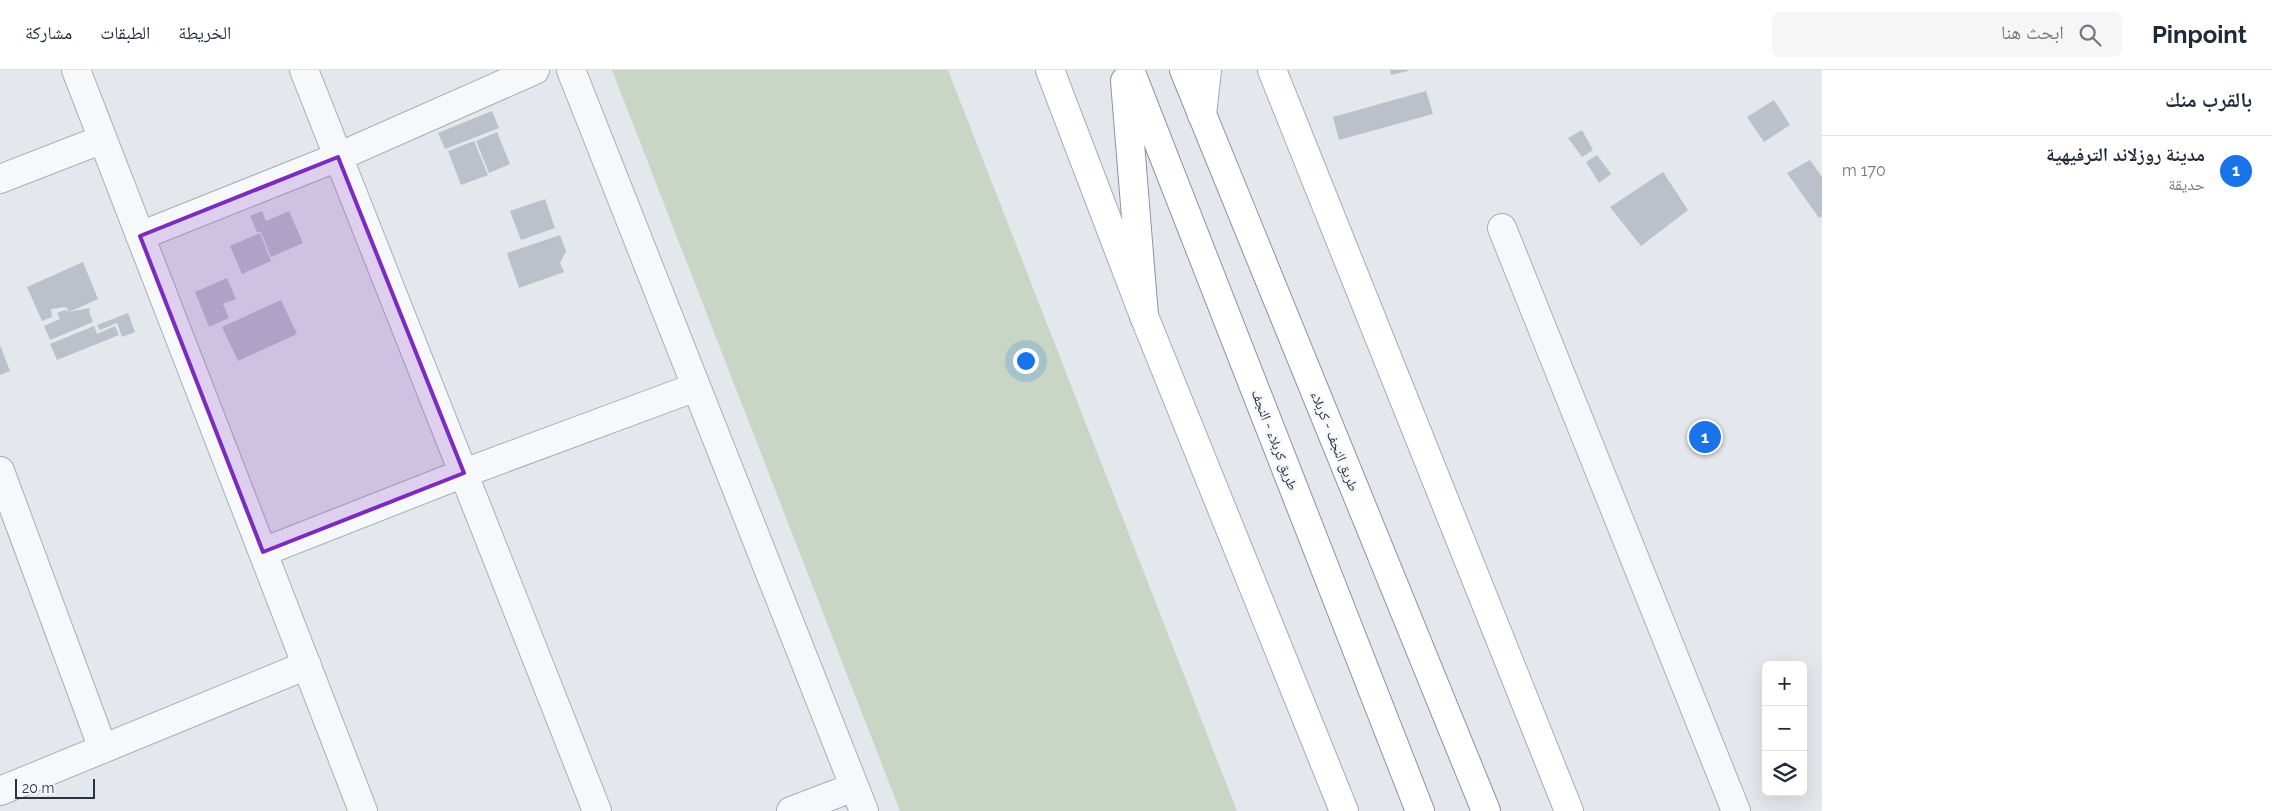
<!DOCTYPE html>
<html lang="ar">
<head>
<meta charset="utf-8">
<style>
	:root { --surface:#fff; --page:#f6f6f7; --text:#1f2937; --muted:#747a83; --line:#e0e1e3; --accent:#1a73e8 }
	body { margin:0; font-family:Raleway,"Noto Naskh Arabic",sans-serif; background:var(--page); color:var(--text); direction:rtl }
	.controls { position:absolute; right:15px; bottom:15px; display:grid; overflow:hidden; border-radius:8px; box-shadow:0 5px 20px #0002 }
	.controls button { width:45px; height:45px; display:grid; place-items:center; padding:0; border:0; border-bottom:1px solid var(--line); background:var(--surface); color:var(--text); font:25px sans-serif }
	.scale { position:absolute; left:15px; bottom:12px; width:80px; box-sizing:border-box; padding-left:5px; border:2px solid #2b3445; border-top:0; font-size:14px; line-height:18px; white-space:nowrap; color:#2b3445; -webkit-text-stroke:4px #f4f6f9; paint-order:stroke }
	.you { position:absolute; left:1025px; top:290px; width:18px; height:18px; margin:-12px; border:4px solid #fff; border-radius:50%; background:#1a73e8; box-shadow:0 0 0 8px #1a73e833 }
	.badge { display:grid; place-items:center; width:32px; height:32px; border-radius:50%; background:var(--accent); color:#fff; font-size:16px; font-weight:700 }
	.pin { position:absolute; translate:-50% -50%; border:2px solid #fff; box-shadow:0 1px 5px #0006 }
	.list { margin:0; padding:0; list-style:none }
	h2 { display:flex; justify-content:space-between; align-items:center; height:65px; margin:0; padding:0 20px; font-size:21px }
	h2 small { font-size:16px; font-weight:400; color:var(--muted) }
	.list li { display:grid; grid-template-columns:32px 1fr auto; gap:15px; align-items:center; box-sizing:border-box; height:70px; padding:0 20px; border-top:1px solid var(--line) }
	.list b { display:block; font-size:19px; white-space:nowrap }
	.list p { margin:0; font-size:16px; white-space:nowrap; color:var(--muted) }
	.list em { font-size:16px; font-style:normal; color:var(--muted) }
	.icon { flex:none; width:28px; height:28px; fill:none; stroke:currentColor; stroke-width:2; stroke-linecap:round; stroke-linejoin:round }
	.map { position:relative; flex:none; width:1822px; height:741px; overflow:hidden; direction:ltr }
	header { display:flex; align-items:center; gap:30px; box-sizing:border-box; height:70px; padding:0 25px; background:var(--surface); border-bottom:1px solid var(--line) }
	header strong { font-size:24px }
	nav { display:flex; gap:28px; margin-inline-start:auto; font-size:18px }
	.search { width:350px; height:45px; background:var(--page); display:flex; align-items:center; gap:12px; box-sizing:border-box; padding:0 18px; border-radius:8px; color:var(--muted); font-size:19px }
	main { display:flex }
	aside { flex:1; background:var(--surface) }
	.map>svg:first-child { display:block }
	.green { fill:#c9d6c5 }
	.building { fill:#bbc0ca }
	.lines { fill:none; stroke-linecap:round; stroke-linejoin:round }
	.minor-casing { stroke:#a9aeb7; stroke-width:30 }
	.major-casing { stroke:#a3abb8; stroke-width:30 }
	.highway-casing { stroke:#8b94a3; stroke-width:30 }
	.minor { stroke:#f7f8fa; stroke-width:28 }
	.major { stroke:#fff; stroke-width:28 }
	.highway { stroke:#fff; stroke-width:28 }
	.marked { fill:#7b2cbf; fill-opacity:0.2; stroke:#7b2cbf; stroke-width:4; stroke-linejoin:round }
	.labels { text-anchor:middle; stroke-width:5; stroke-linejoin:round; paint-order:stroke }
	.street-label { font-size:14px; fill:#2b3445; stroke:#f4f6f9 }
</style>
</head>
<body>
<header>
<strong>Pinpoint</strong>
<div class="search"><svg class="icon" aria-label="search" viewBox="0 0 24 24"><circle cx="10" cy="10" r="6"/><path d="M15 15l6 6"/></svg>ابحث هنا</div>
<nav><a>الخريطة</a><a>الطبقات</a><a>مشاركة</a></nav>
</header>
<main>
<aside>
<h2>بالقرب منك<small></small></h2>
<ul class="list">
<li><span class="badge">1</span><div><b>مدينة روزلاند الترفيهية</b><p>حديقة</p></div><em>170 m</em></li>
</ul>
</aside>
<div class="map">
<svg width="1822" height="741" viewBox="0 0 1822 741">
	<rect width="100%" height="100%" fill="#e4e7ec"/>
	<path class="green" d="M612,0H948L1237,741H900Z"/>
	<path class="building" d="M1390,0H1408V1L1391,5Z
		M1426,21L1433,44L1339,70L1333,47Z
		M1774,30L1790,55L1764,72L1747,47Z
		M492,41L499,58L445,79L438,63Z
		M1582,60L1593,80L1582,87L1568,68Z
		M497,62L510,94L489,103L476,71Z
		M474,71L488,105L461,115L448,81Z
		M1597,85L1611,104L1599,113L1586,92Z
		M1810,90L1822,107V146L1819,148L1787,103Z
		M1663,102L1688,140L1641,176L1610,137Z
		M545,129L555,158L521,170L510,141Z
		M262,141L266,151L289,141L303,173L271,187L261,162H257L250,146Z
		M260,163L271,191L242,204L230,176Z
		M560,165L566,181L560,193L564,202L519,218L507,183Z
		M83,192L98,229L69,242L66,237L51,239L52,247L42,251L27,217Z
		M227,208L236,229L223,234L229,248L209,257L195,222Z
		M281,230L297,264L238,291L222,257Z
		M90,238L89,242L93,252L50,270L44,256L60,249L57,243L65,240L69,242Z
		M128,243L135,262L122,267L117,253L100,260L97,255Z
		M94,256L97,264L115,256L119,265L57,290L50,274Z
		M0,275L10,301L0,305Z"/>
	<g class="lines">
		<g class="minor-casing">
			<path id="minor" d="M76,0L363,741
				M304,0L597,741
				M571,0L864,741
				M0,109L103,69
				M1502,158L1736,741
				M140,166L338,87L535,0
				M0,401L103,679
				M263,482L464,403L696,317
				M0,721L307,595
				M791,741L854,717"/>
		</g>
		<g class="major-casing">
			<path id="major" d="M1050,0L1144,246L1344,741
				M1272,0L1569,741
				M1202,45L1207,0"/>
		</g>
		<g class="highway-casing">
			<path id="highway" d="M1130,0L1420,741
				M1184,0L1486,741
				M1125,11L1144,246"/>
		</g>
		<use href="#minor" class="minor"/>
		<use href="#major" class="major"/>
		<use href="#highway" class="highway"/>
	</g>
	<path class="marked" d="M338,87L464,403L263,482L140,166Z"/>
	<g class="labels">
		<g class="street-label">
			<text transform="translate(1275 370) rotate(69)" y="5">طريق کربلاء - النجف</text>
			<text transform="translate(1335 371) rotate(68)" y="5">طريق النجف - کربلاء</text>
		</g>
	</g>
</svg>
<div class="controls">
<button>+</button>
<button>−</button>
<button><svg class="icon" aria-label="layers" viewBox="0 0 24 24"><path d="M12 4l9 5-9 5-9-5zM3 14l9 5 9-5"/></svg></button>
</div>
<div class="scale">20 m</div>
<div class="you"></div>
<div class="pin badge" style="left:1705px;top:367px">1</div>
</div>
</main>
</body>
</html>
